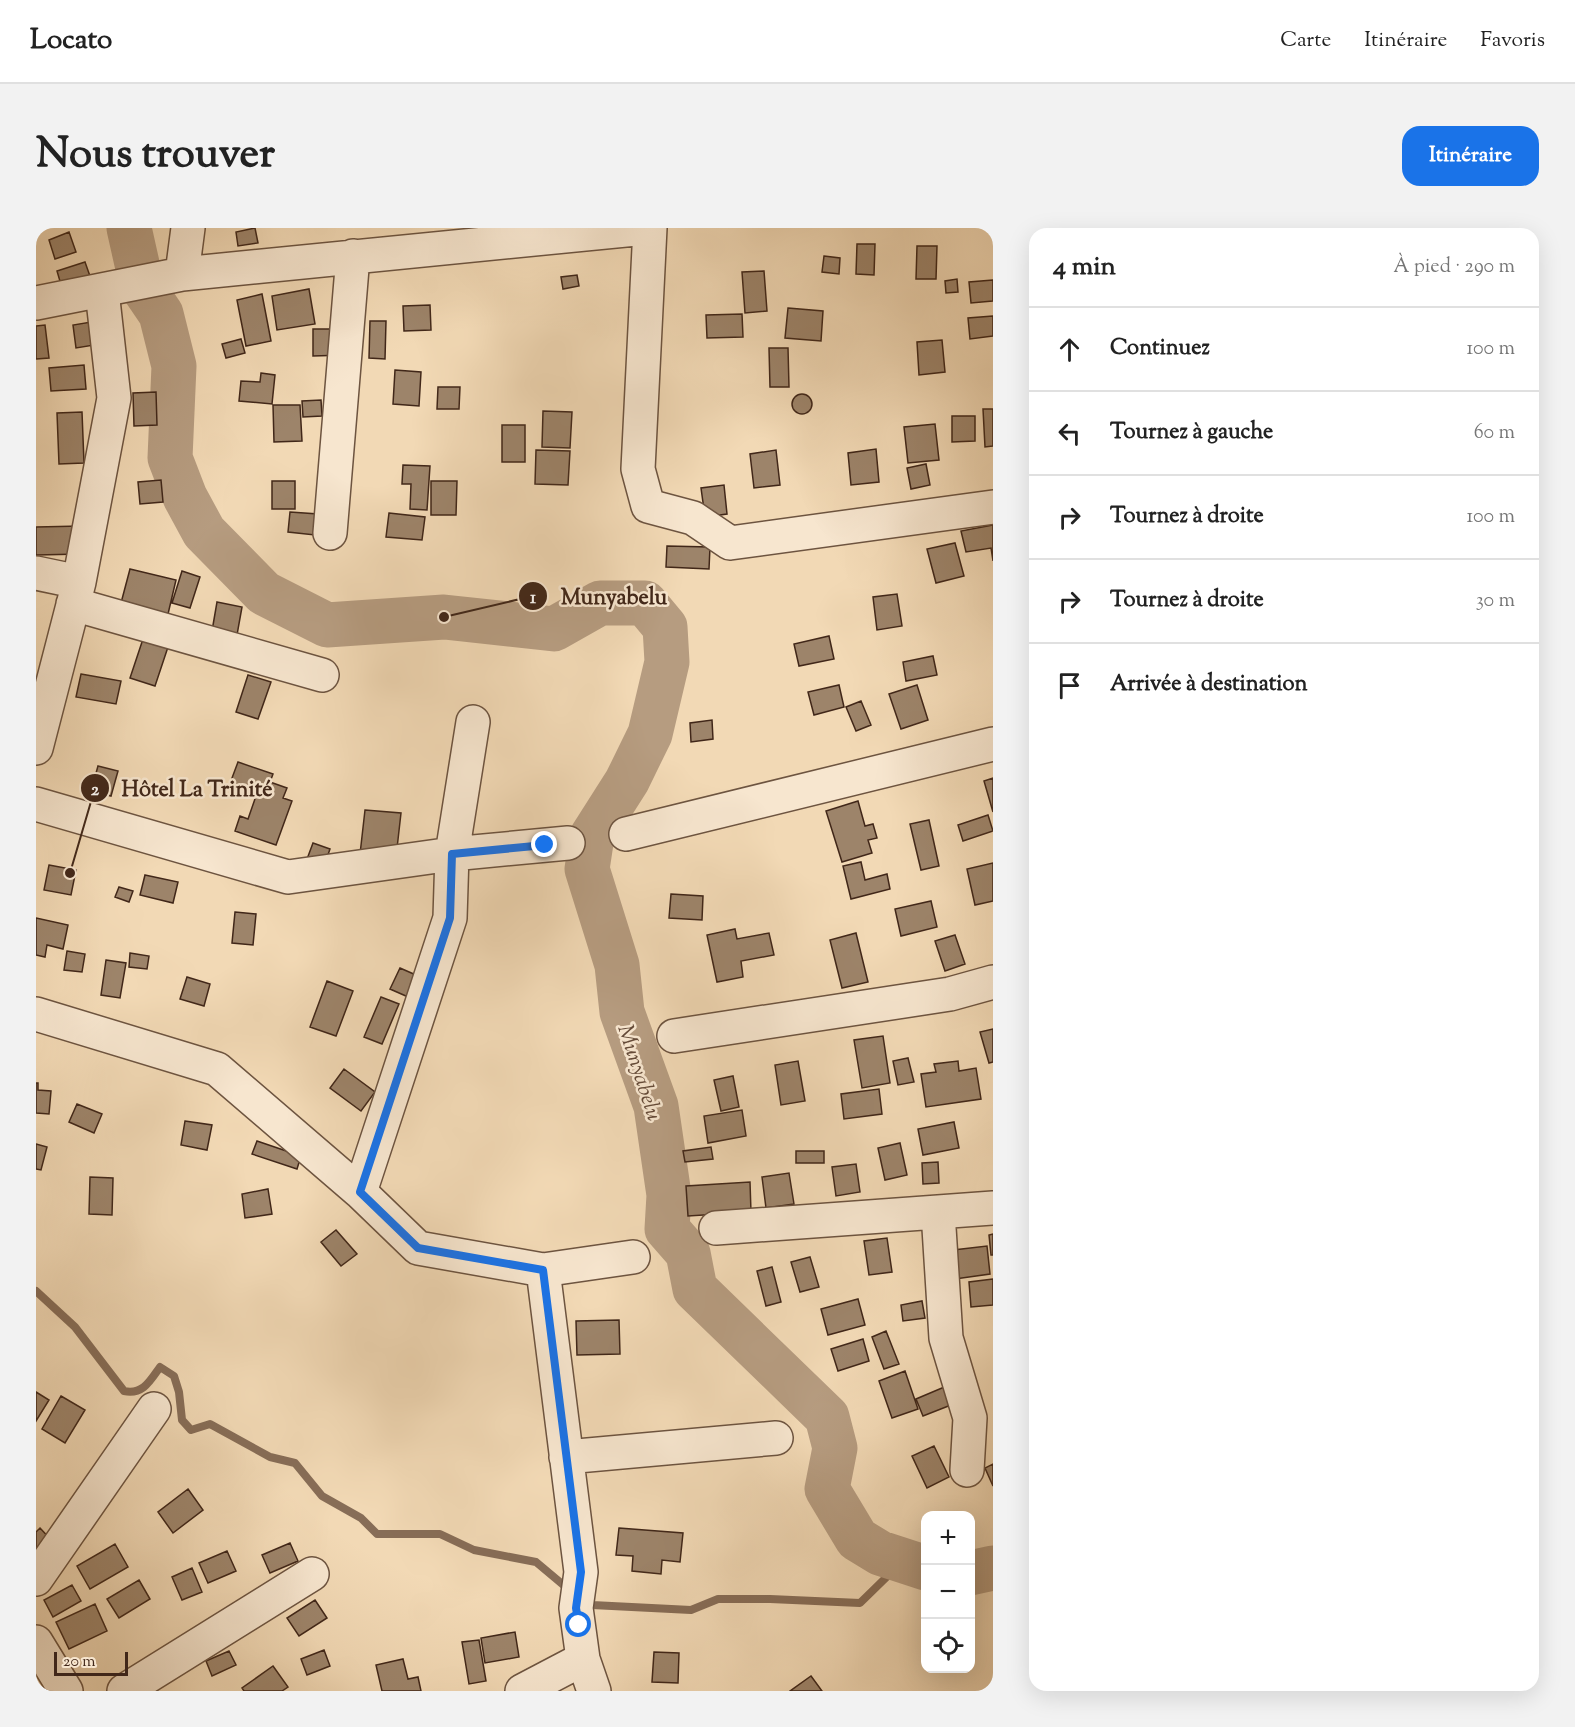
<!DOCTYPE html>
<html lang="fr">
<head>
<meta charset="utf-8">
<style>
	:root { --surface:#fff; --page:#f2f2f2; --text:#222; --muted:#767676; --line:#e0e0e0; --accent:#1a73e8 }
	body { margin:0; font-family:"Sorts Mill Goudy",serif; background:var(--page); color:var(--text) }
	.controls { position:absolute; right:18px; bottom:18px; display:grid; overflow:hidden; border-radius:12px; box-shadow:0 6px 24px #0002 }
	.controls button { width:54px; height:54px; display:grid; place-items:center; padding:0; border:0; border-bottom:2px solid var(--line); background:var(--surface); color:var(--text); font:30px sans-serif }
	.scale { position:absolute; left:18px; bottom:15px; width:74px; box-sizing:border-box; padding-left:6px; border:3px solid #412719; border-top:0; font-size:16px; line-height:21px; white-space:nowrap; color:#412719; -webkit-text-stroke:4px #f7e6cf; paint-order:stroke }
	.stop { position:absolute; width:18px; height:18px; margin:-14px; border:4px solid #1a73e8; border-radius:50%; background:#fff }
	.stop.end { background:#1a73e8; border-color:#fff; box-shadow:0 2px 6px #0008 }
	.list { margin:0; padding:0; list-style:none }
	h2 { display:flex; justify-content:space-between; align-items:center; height:78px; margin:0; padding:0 24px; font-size:26px }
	h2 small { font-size:20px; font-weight:400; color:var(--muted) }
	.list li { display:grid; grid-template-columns:39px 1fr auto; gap:18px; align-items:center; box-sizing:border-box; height:84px; padding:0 24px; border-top:2px solid var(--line) }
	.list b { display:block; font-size:22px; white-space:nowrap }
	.list em { font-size:20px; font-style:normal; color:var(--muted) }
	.icon { flex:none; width:33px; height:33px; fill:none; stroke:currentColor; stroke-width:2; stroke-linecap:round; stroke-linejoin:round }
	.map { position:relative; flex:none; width:957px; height:1463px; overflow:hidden; border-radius:18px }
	header { display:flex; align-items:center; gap:36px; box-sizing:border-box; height:84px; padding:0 30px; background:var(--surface); border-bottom:2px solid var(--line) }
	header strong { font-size:28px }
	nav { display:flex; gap:33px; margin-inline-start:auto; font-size:21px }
	.intro { display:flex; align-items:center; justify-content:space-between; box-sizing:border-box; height:144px; padding:0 36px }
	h1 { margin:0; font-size:42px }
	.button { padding:15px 27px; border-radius:18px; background:var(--accent); color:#fff; font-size:21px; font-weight:700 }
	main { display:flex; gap:36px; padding:0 36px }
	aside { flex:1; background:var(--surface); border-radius:18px; box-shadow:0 6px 24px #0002 }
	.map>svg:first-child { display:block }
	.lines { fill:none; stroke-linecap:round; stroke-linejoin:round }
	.stream { stroke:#876d57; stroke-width:8 }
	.river { stroke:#b69c80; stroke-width:45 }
	.building { fill:#9d846a; stroke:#412719; stroke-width:1.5 }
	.minor-casing { stroke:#6d5440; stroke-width:36 }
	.minor { stroke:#f7e6cf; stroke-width:33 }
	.route { stroke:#1a73e8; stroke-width:8 }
	.labels { text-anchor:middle; stroke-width:5; stroke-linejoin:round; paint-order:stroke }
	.water-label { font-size:22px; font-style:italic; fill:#644a38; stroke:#f7e6cf }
	.leader { fill:none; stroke:#412719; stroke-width:2 }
	.callout-dot { fill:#412719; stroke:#f7e6cf; stroke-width:2 }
	.mark-label { font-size:18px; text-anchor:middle; font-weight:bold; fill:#fff }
	.callout-label { font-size:22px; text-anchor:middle; font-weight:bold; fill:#412719; stroke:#f7e6cf; stroke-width:5; stroke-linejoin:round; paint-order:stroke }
</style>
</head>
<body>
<header>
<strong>Locato</strong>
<nav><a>Carte</a><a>Itinéraire</a><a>Favoris</a></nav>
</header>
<div class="intro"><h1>Nous trouver</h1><a class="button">Itinéraire</a></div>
<main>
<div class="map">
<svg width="957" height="1463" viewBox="0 0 957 1463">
	<rect width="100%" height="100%" fill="#f2d9b5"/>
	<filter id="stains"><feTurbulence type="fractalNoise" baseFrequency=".00333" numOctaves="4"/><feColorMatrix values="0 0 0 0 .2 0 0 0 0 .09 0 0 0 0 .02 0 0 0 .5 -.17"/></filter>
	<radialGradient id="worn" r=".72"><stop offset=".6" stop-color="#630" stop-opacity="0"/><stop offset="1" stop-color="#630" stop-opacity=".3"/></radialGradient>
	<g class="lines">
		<path class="stream" d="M0,1063L39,1099L88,1163C107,1167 114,1153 124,1139L138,1148L143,1164L146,1192L155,1202L174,1196L234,1229L259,1235L286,1268L325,1290L341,1306H404L438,1322L500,1334L531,1360
			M551,1370L556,1377L655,1382L682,1371H734L824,1375L867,1333"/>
		<path class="river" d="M93,0L106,58L125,86L138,138L134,230L149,269L168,304L228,365L291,397L408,389L518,401L564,375H609L629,399L631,434L614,506L591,553L556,608L551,641L581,737L586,784L620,878L633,967L631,1001L652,1025L659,1061L791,1189L799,1220L791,1261L821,1311L844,1325L890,1340
			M934,1345L957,1340"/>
	</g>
	<path class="building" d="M219,0L222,15L202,18L200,4Z
		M33,4L40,24L19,31L13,12Z
		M821,16H839L838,47L820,46Z
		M881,18H901L900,51H880Z
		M788,28L804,30L803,46L786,44Z
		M49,34L55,51L26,60L21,43Z
		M728,43L731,83L709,85L706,44Z
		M541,47L543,58L527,61L525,49Z
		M921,51L922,64L910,65L909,53Z
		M957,52V73L935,75L933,54Z
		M273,61L279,96L241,102L236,68Z
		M226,66L235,113L210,118L201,72Z
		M394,77L395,102L368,103L367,78Z
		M752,80L787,83L785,113L749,110Z
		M706,86L707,109L671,110L670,87Z
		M957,88V108L934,111L932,90Z
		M73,91L77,114L40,120L37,97Z
		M334,93H350L349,131L333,130Z
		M9,97L13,130L0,131V98Z
		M277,101H309L310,127L277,128Z
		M205,111L209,125L190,130L186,116Z
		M906,112L909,144L883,147L881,114Z
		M733,120H752L753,159H734Z
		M48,137L50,161L15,163L13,140Z
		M359,142L385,144L383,178L357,176Z
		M225,145L239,147L236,176L203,173L205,153L224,154Z
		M402,159H424L423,181H401Z
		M120,164L121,197L98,198L97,165Z
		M756 176a10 10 0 1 1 20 0a10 10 0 1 1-20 0Z
		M285,172L286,188L267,189L266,173Z
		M237,177H264L266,213L238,214Z
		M947,181H957V218L949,219Z
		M507,183L536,184L534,220L506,219Z
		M46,184L48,235L23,236L21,185Z
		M916,188H939V213L916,214Z
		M899,196L903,232L872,235L868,199Z
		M466,197H489V234H466Z
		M840,221L843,254L815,257L812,225Z
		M500,222L534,223L532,257L499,256Z
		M740,222L744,257L718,260L714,226Z
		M890,236L894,257L875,261L871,240Z
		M367,237L394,238L391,282L374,281L375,256H366Z
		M125,252L127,274L104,276L102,254Z
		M236,253H259V281H236Z
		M395,253H421L420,287H395Z
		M688,257L691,286L669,289L665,260Z
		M254,284L282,286L279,307L252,304Z
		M353,285L389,289L386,312L350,309Z
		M957,297V333L955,320L930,324L925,303Z
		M45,298V326L0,327V299Z
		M919,315L928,348L900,355L891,321Z
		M631,318L674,319L673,341L630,339Z
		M94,341L140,352L132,386L85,375Z
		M146,343L164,349L154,380L136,375Z
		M861,366L866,398L841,402L837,369Z
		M181,374L206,379L201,407L176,403Z
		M793,408L798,431L763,438L758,416Z
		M107,411L132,419L119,458L94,450Z
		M897,428L901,447L870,453L867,434Z
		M45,446L85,453L80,476L40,469Z
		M212,447L235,454L222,491L200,484Z
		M803,457L808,479L778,487L772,464Z
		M881,457L892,492L865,501L853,466Z
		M825,473L835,497L820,503L810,479Z
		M676,492L677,511L655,514L654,495Z
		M202,534L237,546L234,554L251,560L247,570L256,573L240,617L199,603L204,588L212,591L220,568L193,558Z
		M62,538L82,543L75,568L55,563Z
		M957,550V584L948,553Z
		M822,573L829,598L837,596L841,610L832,612L836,625L806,634L790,583Z
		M329,582L365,585L359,638L323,635Z
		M952,587L957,603L927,613L922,597Z
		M893,592L903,638L885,642L874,596Z
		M277,615L294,621L288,638L271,631Z
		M825,634L829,652L851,646L854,661L815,671L807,638Z
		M957,635V673L939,677L931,641Z
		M13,637L40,642L35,667L8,662Z
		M109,647L142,654L137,675L104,667Z
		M83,659L97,663L93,674L79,669Z
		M635,666L667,668L666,692L633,690Z
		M895,673L901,699L865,708L859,681Z
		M199,684L220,686L217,717L196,715Z
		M0,690L32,697L27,721L11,717L9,729L0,727Z
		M699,701L701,711L733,705L738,727L705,733L707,749L681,754L671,707Z
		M820,705L832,754L806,760L794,712Z
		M919,707L929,736L909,743L899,713Z
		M31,723L49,726L46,744L28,742Z
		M94,725L113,728L111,741L93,739Z
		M70,732L90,735L84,770L65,767Z
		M364,740L389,751L379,772L354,761Z
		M151,749L174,756L168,778L144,771Z
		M291,753L317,763L300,808L274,799Z
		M345,769L363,776L346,816L328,809Z
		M957,801V834L953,835L944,804Z
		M847,808L854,855L826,860L818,812Z
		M872,830L878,854L862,857L857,833Z
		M762,833L769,873L745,877L739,837Z
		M922,833L923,843L940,840L945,871L890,879L885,846L900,844L898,836Z
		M308,841L339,864L325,883L294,860Z
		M697,848L703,879L685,883L678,852Z
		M0,855H2V862L15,863L13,886L0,885Z
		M843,861L846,886L808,891L805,866Z
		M41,876L66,886L58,905L33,894Z
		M706,882L710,908L672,915L668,888Z
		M149,893L176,897L171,922L145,917Z
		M918,894L923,920L887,927L882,901Z
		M221,913L265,928L261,941L216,926Z
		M864,915L871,947L849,952L842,920Z
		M0,916L11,919L5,942L0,941Z
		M675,919L677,931L649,934L647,923Z
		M760,923H788V935H760Z
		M902,934L903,955L887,956L886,935Z
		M820,936L824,964L800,968L796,939Z
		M753,945L758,976L730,980L726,949Z
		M54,949L77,950L76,987L53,986Z
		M714,954L715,984L652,988L650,958Z
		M232,961L236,986L209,990L206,966Z
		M300,1002L321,1026L305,1038L285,1014Z
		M957,1006V1027H955L953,1007Z
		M851,1010L856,1044L833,1047L828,1013Z
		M951,1018L954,1046L912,1052L909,1023Z
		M774,1029L783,1059L764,1064L755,1034Z
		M736,1039L745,1074L730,1078L721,1043Z
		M957,1051V1077L935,1079L933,1054Z
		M822,1071L829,1097L792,1107L785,1081Z
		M886,1073L889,1090L867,1093L865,1077Z
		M583,1092L584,1126L541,1127L540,1093Z
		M850,1103L863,1136L848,1141L836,1109Z
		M827,1111L833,1133L802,1143L795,1121Z
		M869,1143L882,1181L856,1190L843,1153Z
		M913,1157L920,1175L887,1188L880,1171Z
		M0,1164L13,1172L0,1193Z
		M25,1168L49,1182L29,1215L6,1201Z
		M898,1218L913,1249L891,1260L876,1228Z
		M957,1236V1258L949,1240Z
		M152,1261L167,1282L137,1305L122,1284Z
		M4,1300L17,1314L0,1329V1304Z
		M583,1300L647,1305L644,1334L626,1332L625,1346L596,1343L597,1328L580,1327Z
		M254,1315L262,1333L234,1345L226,1327Z
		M79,1316L92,1339L54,1361L41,1338Z
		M191,1323L200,1343L172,1355L163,1335Z
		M156,1340L166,1364L146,1372L136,1349Z
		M103,1352L114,1371L83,1390L71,1371Z
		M36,1357L45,1373L17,1389L8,1372Z
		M279,1372L291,1390L263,1408L251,1390Z
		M59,1376L71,1403L33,1421L20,1394Z
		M479,1404L483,1429L449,1435L445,1410Z
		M443,1412L450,1453L433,1456L426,1414Z
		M288,1422L294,1438L271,1447L265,1431Z
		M193,1423L200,1437L176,1448L170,1433Z
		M618,1424L643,1425L642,1455L616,1454Z
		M367,1431L372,1451L382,1449L385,1463H346L340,1437Z
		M237,1438L252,1459L246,1463H208L206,1460Z
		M775,1448L786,1463H754Z"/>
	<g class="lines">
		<g class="minor-casing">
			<path id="minor" d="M614,0L602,241L612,278L657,290L694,315L957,279
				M146,46L152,0
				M0,75L146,46L610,0
				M294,305L317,28
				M0,345L43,354
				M37,376L286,447
				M0,520L43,354L78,170L66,63
				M0,576L252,649L416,626L532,615
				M590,606L957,516
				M0,786L181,841L324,964L382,1020L507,1042
				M638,808L914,766L957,754
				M324,964L414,690L416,626L437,494
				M902,984L910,1110L934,1190L931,1242
				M680,1000L957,980
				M530,1229L740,1210
				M0,1351L118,1181
				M0,1414L30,1463
				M88,1463L276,1346
				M486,1463L547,1431
				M558,1463L547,1431L540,1380L545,1344L507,1042L597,1029"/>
		</g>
		<use href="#minor" class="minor"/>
	</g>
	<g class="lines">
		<path class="route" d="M509,617L416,626L414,690L324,964L382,1020L507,1042L545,1344L540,1380L543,1397"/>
	</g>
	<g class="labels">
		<g class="water-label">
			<text transform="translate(605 844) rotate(72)" y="8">Munyabelu</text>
		</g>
	</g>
	<path class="leader" d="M408 389L497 368M34 645L59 560"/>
	<g class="callout-dot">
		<circle cx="408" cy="389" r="6"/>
		<circle cx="34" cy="645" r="6"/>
		<circle cx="497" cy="368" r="15"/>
		<circle cx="59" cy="560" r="15"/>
	</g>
	<g class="mark-label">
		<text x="497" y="375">1</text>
		<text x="59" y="567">2</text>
	</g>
	<g class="callout-label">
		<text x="578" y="376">Munyabelu</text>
		<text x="161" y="568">Hôtel La Trinité</text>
	</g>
	<rect width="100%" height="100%" filter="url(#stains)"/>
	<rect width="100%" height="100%" fill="url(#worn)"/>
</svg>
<div class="controls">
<button>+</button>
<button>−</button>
<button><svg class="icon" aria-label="locate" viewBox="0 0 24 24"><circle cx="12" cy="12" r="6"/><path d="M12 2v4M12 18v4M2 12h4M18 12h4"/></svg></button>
</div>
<div class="scale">20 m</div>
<div class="stop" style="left:543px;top:1397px"></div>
<div class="stop end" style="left:509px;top:617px"></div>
</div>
<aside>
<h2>4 min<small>À pied · 290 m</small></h2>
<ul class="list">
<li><svg class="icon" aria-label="ahead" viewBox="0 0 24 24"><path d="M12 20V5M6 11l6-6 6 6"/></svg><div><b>Continuez</b></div><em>100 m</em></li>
<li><svg class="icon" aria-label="left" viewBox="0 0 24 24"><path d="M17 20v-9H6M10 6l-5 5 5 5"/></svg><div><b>Tournez à gauche</b></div><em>60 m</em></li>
<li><svg class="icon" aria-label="right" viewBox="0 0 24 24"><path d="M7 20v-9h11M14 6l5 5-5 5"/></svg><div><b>Tournez à droite</b></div><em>100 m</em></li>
<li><svg class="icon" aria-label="right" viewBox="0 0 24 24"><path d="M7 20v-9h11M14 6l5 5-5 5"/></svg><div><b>Tournez à droite</b></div><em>30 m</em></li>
<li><svg class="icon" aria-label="arrive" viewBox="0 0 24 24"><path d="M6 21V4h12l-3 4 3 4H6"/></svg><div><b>Arrivée à destination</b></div></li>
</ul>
</aside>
</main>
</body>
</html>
